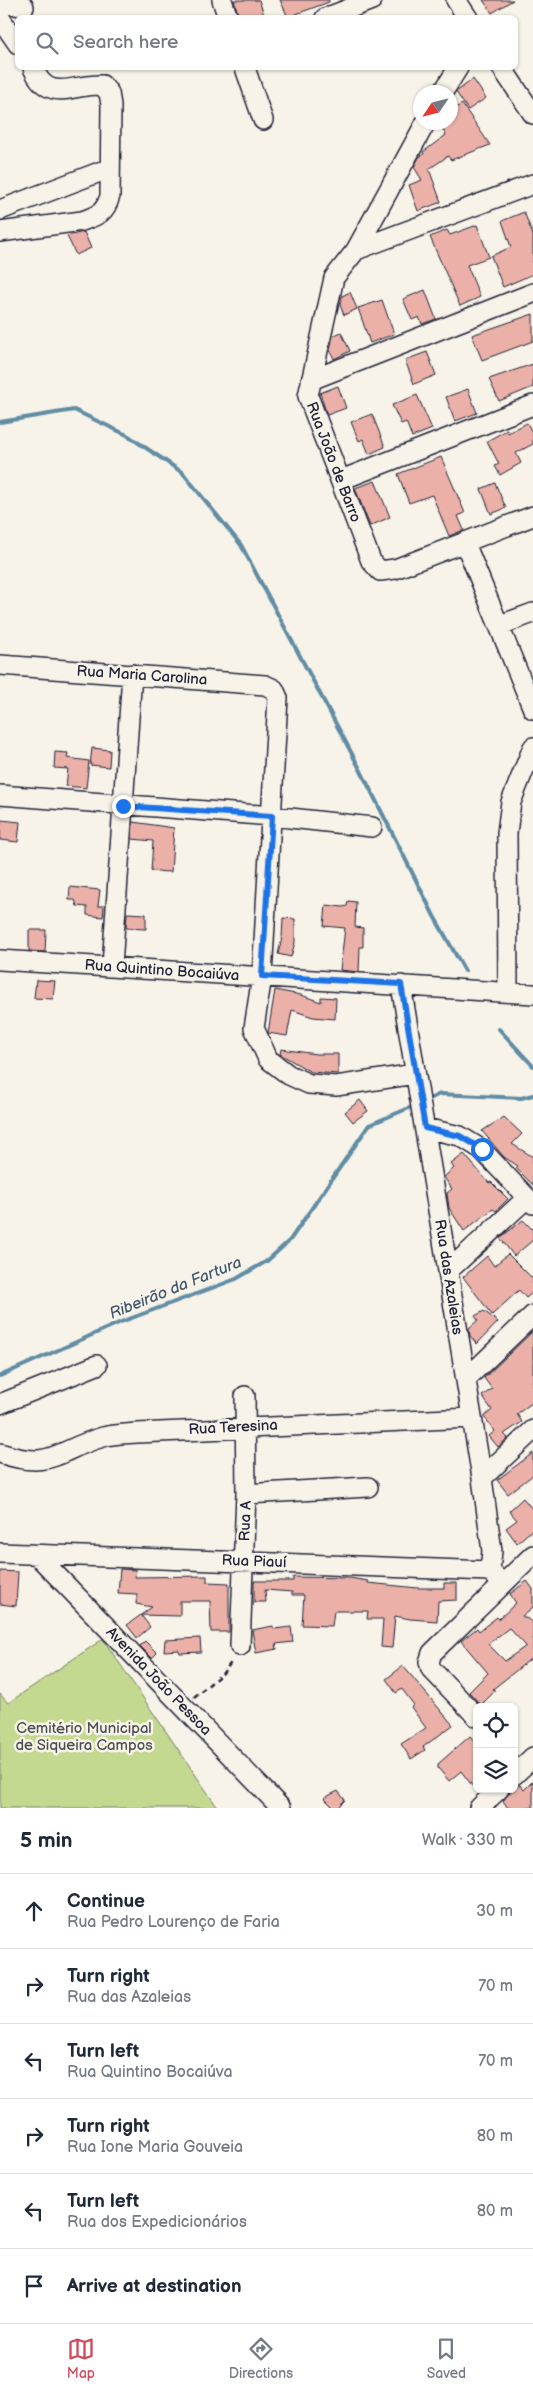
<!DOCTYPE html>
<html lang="en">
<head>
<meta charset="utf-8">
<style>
	:root { --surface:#fff; --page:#f6f6f7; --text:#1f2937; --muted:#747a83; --line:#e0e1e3; --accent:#d1495b }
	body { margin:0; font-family:"Balsamiq Sans",sans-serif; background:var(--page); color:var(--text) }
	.controls { position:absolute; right:15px; bottom:15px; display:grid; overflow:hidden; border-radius:8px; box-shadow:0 1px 4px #0004 }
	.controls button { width:45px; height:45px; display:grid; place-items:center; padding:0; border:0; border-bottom:1px solid var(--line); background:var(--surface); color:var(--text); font:25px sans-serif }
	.compass { position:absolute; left:413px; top:85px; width:45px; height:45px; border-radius:50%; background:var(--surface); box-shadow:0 1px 4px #0004; rotate:235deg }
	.stop { position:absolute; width:15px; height:15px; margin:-11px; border:4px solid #1a73e8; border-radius:50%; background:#fff }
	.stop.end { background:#1a73e8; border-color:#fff; box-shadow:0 1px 5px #0008 }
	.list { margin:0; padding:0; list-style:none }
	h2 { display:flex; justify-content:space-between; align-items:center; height:65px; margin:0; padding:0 20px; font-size:21px }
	h2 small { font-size:16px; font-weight:400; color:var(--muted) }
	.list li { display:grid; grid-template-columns:32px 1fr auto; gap:15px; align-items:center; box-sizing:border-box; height:75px; padding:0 20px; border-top:1px solid var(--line) }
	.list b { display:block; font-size:19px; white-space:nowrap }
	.list p { margin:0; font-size:16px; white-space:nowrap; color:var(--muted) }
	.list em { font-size:16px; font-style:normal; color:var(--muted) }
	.icon { flex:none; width:28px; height:28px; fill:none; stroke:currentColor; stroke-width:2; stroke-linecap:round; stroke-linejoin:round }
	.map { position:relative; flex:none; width:533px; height:1808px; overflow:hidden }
	.search { position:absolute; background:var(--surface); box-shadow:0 1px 4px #0004; left:15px; right:15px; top:15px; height:55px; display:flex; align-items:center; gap:12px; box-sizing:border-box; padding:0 18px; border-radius:8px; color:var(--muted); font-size:19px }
	.sheet { height:515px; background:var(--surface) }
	nav { display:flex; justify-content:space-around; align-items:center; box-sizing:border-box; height:70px; border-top:1px solid var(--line); background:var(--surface); font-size:14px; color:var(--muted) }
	nav a { display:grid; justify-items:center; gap:2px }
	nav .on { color:var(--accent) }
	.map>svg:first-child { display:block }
	.green { fill:#c3d98f; stroke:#727e65 }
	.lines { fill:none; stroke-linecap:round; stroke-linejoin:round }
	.stream { stroke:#608ca4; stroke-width:4 }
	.building { fill:#ebb1a8; stroke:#22223b; fill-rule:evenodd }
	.minor-casing { stroke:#22223b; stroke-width:22 }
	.path { stroke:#22223b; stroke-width:2.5; stroke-dasharray:5 4; stroke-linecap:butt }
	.minor { stroke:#f7f3e8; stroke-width:19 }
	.route { stroke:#1a73e8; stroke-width:6 }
	.labels { text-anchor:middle; stroke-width:5; stroke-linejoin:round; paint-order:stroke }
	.street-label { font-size:15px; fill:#22223b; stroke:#f7f3e8 }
	.park-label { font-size:15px; fill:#4a5050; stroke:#f7f3e8 }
	.water-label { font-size:16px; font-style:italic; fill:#415770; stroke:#f7f3e8 }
</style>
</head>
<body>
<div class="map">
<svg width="533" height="1808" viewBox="0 0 533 1808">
	<rect width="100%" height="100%" fill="#f7f3e8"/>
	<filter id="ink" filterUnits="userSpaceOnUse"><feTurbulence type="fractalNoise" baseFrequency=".02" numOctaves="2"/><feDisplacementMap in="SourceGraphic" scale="10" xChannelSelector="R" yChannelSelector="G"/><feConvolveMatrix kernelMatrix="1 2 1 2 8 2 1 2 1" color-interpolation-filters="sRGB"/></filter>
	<g filter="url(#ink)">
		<path class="green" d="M103,1639L218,1808H0V1694L8,1703Z"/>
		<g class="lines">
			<path class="stream" d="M0,422L74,410L127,435L183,473L241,545L360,769L434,916L465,971
				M499,1029L533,1066
				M425,1101L440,1094L521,1098L533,1095
				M0,1376L121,1322L236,1279L267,1261L290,1240L369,1125L416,1105"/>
		</g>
		<path class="building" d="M234,0H259L265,18H239Z
			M280,0H329V2L288,17Z
			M483,0H513L492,13Z
			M473,79L486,98L468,110L456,92Z
			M462,104L490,145L451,160L448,156L429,169L441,202L418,211L409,185L422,180L414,167L419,157L424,154L423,152L446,135L438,122H450V111Z
			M524,212L533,235V274L503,287L491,256L511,247L502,221Z
			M477,225L489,257L467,265L480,297L460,306L430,237L447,230L450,235Z
			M84,232L91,248L76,255L67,236Z
			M425,290L436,319L422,324L419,317L412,320L403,299Z
			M350,292L357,309L344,315L340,305L342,296Z
			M382,300L394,334L370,343L358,308Z
			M533,314V341L482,360L472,335Z
			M341,332L350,351L334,359L330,350L333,336Z
			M427,352L436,375L414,384L405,360Z
			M533,364V387L499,401L489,379Z
			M338,386L346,408L327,415L320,393Z
			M468,389L477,413L455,421L446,397Z
			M417,395L432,429L412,437L406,422L401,424L392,405Z
			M372,414L385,447L369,454L363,439L359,441L351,422Z
			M527,423L533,434V444L516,453L521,463L500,475L495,466L499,464L487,441L507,430L508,433Z
			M441,457L465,513L458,516L464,530L449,536L432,495L409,503L398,474Z
			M375,481L390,517L370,526L355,488Z
			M495,483L506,508L491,514L481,489Z
			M92,748L110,750L109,767L90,765Z
			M55,752L68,753L67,758L89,761L86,788L66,786L68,769L54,768Z
			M1,820L20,822L18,842L0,840Z
			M133,822L174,828L171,872L151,871L153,841L132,839Z
			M70,887L100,890L98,906H104L103,917L87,915V907L77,906L75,900H69Z
			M348,901L356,902L355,927L363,928V947H360L359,972L340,970L345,928L324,926L326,905L343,907L347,906Z
			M127,913L146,914V929L126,928Z
			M283,918L295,919V942L291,957L278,954L282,938Z
			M29,930H46L45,952L29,951Z
			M36,980L55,981L53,999L34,998Z
			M275,990L301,995L321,1002V997L336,998L335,1019L313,1017L292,1010L287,1036L268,1033Z
			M281,1049L316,1054H338V1074L311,1072L280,1054Z
			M360,1100L368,1111L353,1122L345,1112Z
			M504,1117L522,1134L512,1144L533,1157V1185L516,1168L518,1166L504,1157L482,1131Z
			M464,1154L489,1183L491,1182L508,1199L496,1211L493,1209L464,1231L449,1208L447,1193L452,1189L444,1177L454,1168L451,1164Z
			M523,1220L533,1230V1240L514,1256L500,1238Z
			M508,1254L533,1279V1292L526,1298L519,1290L492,1315L463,1277L487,1256L494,1266Z
			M484,1311L498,1322L477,1344L470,1336L469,1328L478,1320L475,1316Z
			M533,1331V1402L517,1414L522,1422L504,1434L508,1438L498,1447L489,1436L495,1431L484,1417L492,1410L482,1396L492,1389L484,1378Z
			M533,1453V1475L508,1494L497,1480Z
			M523,1498L533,1510V1529L517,1543L506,1528L517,1520L509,1511Z
			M120,1569L136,1570L135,1577L207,1576V1582L229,1583V1632H211L210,1601H180V1616L141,1615L150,1627L137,1638L127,1625L152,1607L136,1604L137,1594L118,1593Z
			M0,1571L18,1572L16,1606L0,1604Z
			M293,1577L350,1578L368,1581V1583L418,1588H444V1583H457V1600L438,1601L437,1621L410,1619L395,1616L392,1648L381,1647L383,1619H367L368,1611H334L332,1626L302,1625L304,1595H292V1592L265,1590L266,1602H254V1581H293Z
			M527,1581L533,1589V1607L522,1616L533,1622V1657L493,1689L495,1691L481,1705L469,1692L488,1673L461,1641L477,1628L479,1631L497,1617L499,1619L516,1603L510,1594ZM509,1628L526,1646L505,1661L488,1644Z
			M273,1626L274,1629L291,1627L293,1642L276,1644L277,1649L256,1653L252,1630Z
			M200,1638L201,1652L180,1653L179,1650L164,1651L165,1640Z
			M145,1641L157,1653L152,1658L140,1646Z
			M403,1666L453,1725L423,1747L425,1750L411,1759L401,1744L426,1728L411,1707L414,1705L402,1689L396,1693L386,1679Z
			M470,1736L477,1744V1792L461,1771L449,1781L438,1768V1764Z
			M533,1781V1808H508L503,1801L509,1793L520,1785L524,1790Z
			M338,1791L345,1800L337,1808H334L324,1798Z"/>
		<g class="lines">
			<g class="minor-casing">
				<path id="minor" d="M222,0L228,18
					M456,0L468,18
					M0,9L8,3L24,7
					M0,18L18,44
					M325,18L372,0
					M245,68L263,120
					M502,68L533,114
					M443,92L458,68
					M533,184L356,250L334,278L308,396L371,561L380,571L395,569L533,516
					M0,210L110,168
					M0,232L82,221C99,215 105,213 110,196L111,105L109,93L102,85C74,83 49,105 33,68
					M356,250L426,122
					M311,380L533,293
					M341,480L533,405
					M465,543L533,709
					M500,625L533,613
					M0,665L265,685L274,689L278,698L262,976L254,1028L268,1059L289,1075L309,1084L336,1086L415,1074
					M0,795L272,816L372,827
					M0,960L533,994
					M112,966L132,674
					M401,985L482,1478L492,1551L490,1571
					M508,992L507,833L511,802L533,747
					M425,1128L460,1136L481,1149L533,1204
					M448,1271L527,1198
					M466,1379L533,1315
					M0,1404L97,1365
					M0,1453C53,1471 56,1450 103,1437C114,1434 126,1434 137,1433L472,1418
					M482,1478L533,1430
					M246,1494L368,1487
					M0,1553L490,1571L503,1584
					M37,1555L281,1808
					M240,1646L246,1494L245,1396
					M477,1717L431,1669L429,1662L432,1653L533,1555
					M514,1775L533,1757
					M479,1808L499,1789"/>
			</g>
			<path class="path" d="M194,1697L223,1673L233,1660"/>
			<use href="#minor" class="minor"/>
		</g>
	</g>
	<g class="lines" filter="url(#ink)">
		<path class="route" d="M123,806L272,816L262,976L401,984L425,1128L460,1136L482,1149"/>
	</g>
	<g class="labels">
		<g class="street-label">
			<text transform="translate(334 462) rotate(69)" y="5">Rua João de Barro</text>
			<text transform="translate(142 675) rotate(4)" y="5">Rua Maria Carolina</text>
			<text transform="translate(162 970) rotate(4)" y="5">Rua Quintino Bocaiúva</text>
			<text transform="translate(449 1277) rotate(81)" y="5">Rua das Azaleias</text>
			<text transform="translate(233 1427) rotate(-3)" y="5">Rua Teresina</text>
			<text transform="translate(245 1521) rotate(-88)" y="5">Rua A</text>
			<text transform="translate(254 1561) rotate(2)" y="5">Rua Piauí</text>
			<text transform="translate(159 1681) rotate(46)" y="5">Avenida João Pessoa</text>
		</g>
		<g class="park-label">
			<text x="84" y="1733">Cemitério Municipal<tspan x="84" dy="17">de Siqueira Campos</tspan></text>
		</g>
		<g class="water-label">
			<text transform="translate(175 1287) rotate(-22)" y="6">Ribeirão da Fartura</text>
		</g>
	</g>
</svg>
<div class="controls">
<button><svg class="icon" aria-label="locate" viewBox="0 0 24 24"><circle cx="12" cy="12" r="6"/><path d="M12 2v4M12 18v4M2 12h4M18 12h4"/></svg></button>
<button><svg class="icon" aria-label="layers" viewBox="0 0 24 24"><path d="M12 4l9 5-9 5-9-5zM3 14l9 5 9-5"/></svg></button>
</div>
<svg class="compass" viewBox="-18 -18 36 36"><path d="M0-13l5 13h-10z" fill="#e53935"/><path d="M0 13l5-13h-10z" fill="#747a83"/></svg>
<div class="stop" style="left:482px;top:1149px"></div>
<div class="stop end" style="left:123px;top:806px"></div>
<div class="search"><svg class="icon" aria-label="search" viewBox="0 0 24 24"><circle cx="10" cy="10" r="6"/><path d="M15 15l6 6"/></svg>Search here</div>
</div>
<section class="sheet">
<h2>5 min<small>Walk · 330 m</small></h2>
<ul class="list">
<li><svg class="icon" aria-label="ahead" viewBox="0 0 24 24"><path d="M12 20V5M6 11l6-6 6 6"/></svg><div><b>Continue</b><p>Rua Pedro Lourenço de Faria</p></div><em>30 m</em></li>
<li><svg class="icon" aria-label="right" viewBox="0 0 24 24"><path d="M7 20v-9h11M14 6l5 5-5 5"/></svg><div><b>Turn right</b><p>Rua das Azaleias</p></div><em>70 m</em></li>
<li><svg class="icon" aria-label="left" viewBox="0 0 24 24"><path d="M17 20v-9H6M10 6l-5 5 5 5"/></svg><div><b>Turn left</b><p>Rua Quintino Bocaiúva</p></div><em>70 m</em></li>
<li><svg class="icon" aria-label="right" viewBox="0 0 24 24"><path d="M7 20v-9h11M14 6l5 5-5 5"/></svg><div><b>Turn right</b><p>Rua Ione Maria Gouveia</p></div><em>80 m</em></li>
<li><svg class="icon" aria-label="left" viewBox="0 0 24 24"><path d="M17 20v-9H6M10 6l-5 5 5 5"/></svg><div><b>Turn left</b><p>Rua dos Expedicionários</p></div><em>80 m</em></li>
<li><svg class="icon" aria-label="arrive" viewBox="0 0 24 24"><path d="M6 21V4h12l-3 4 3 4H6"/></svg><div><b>Arrive at destination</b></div></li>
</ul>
</section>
<nav>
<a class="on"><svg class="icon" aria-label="map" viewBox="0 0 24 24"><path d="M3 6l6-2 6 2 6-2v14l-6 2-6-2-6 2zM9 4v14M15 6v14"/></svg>Map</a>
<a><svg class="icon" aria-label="directions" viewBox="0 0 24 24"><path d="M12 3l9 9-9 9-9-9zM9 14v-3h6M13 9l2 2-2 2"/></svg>Directions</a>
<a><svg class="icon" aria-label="saved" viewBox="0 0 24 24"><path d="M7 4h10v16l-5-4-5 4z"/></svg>Saved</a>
</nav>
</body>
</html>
